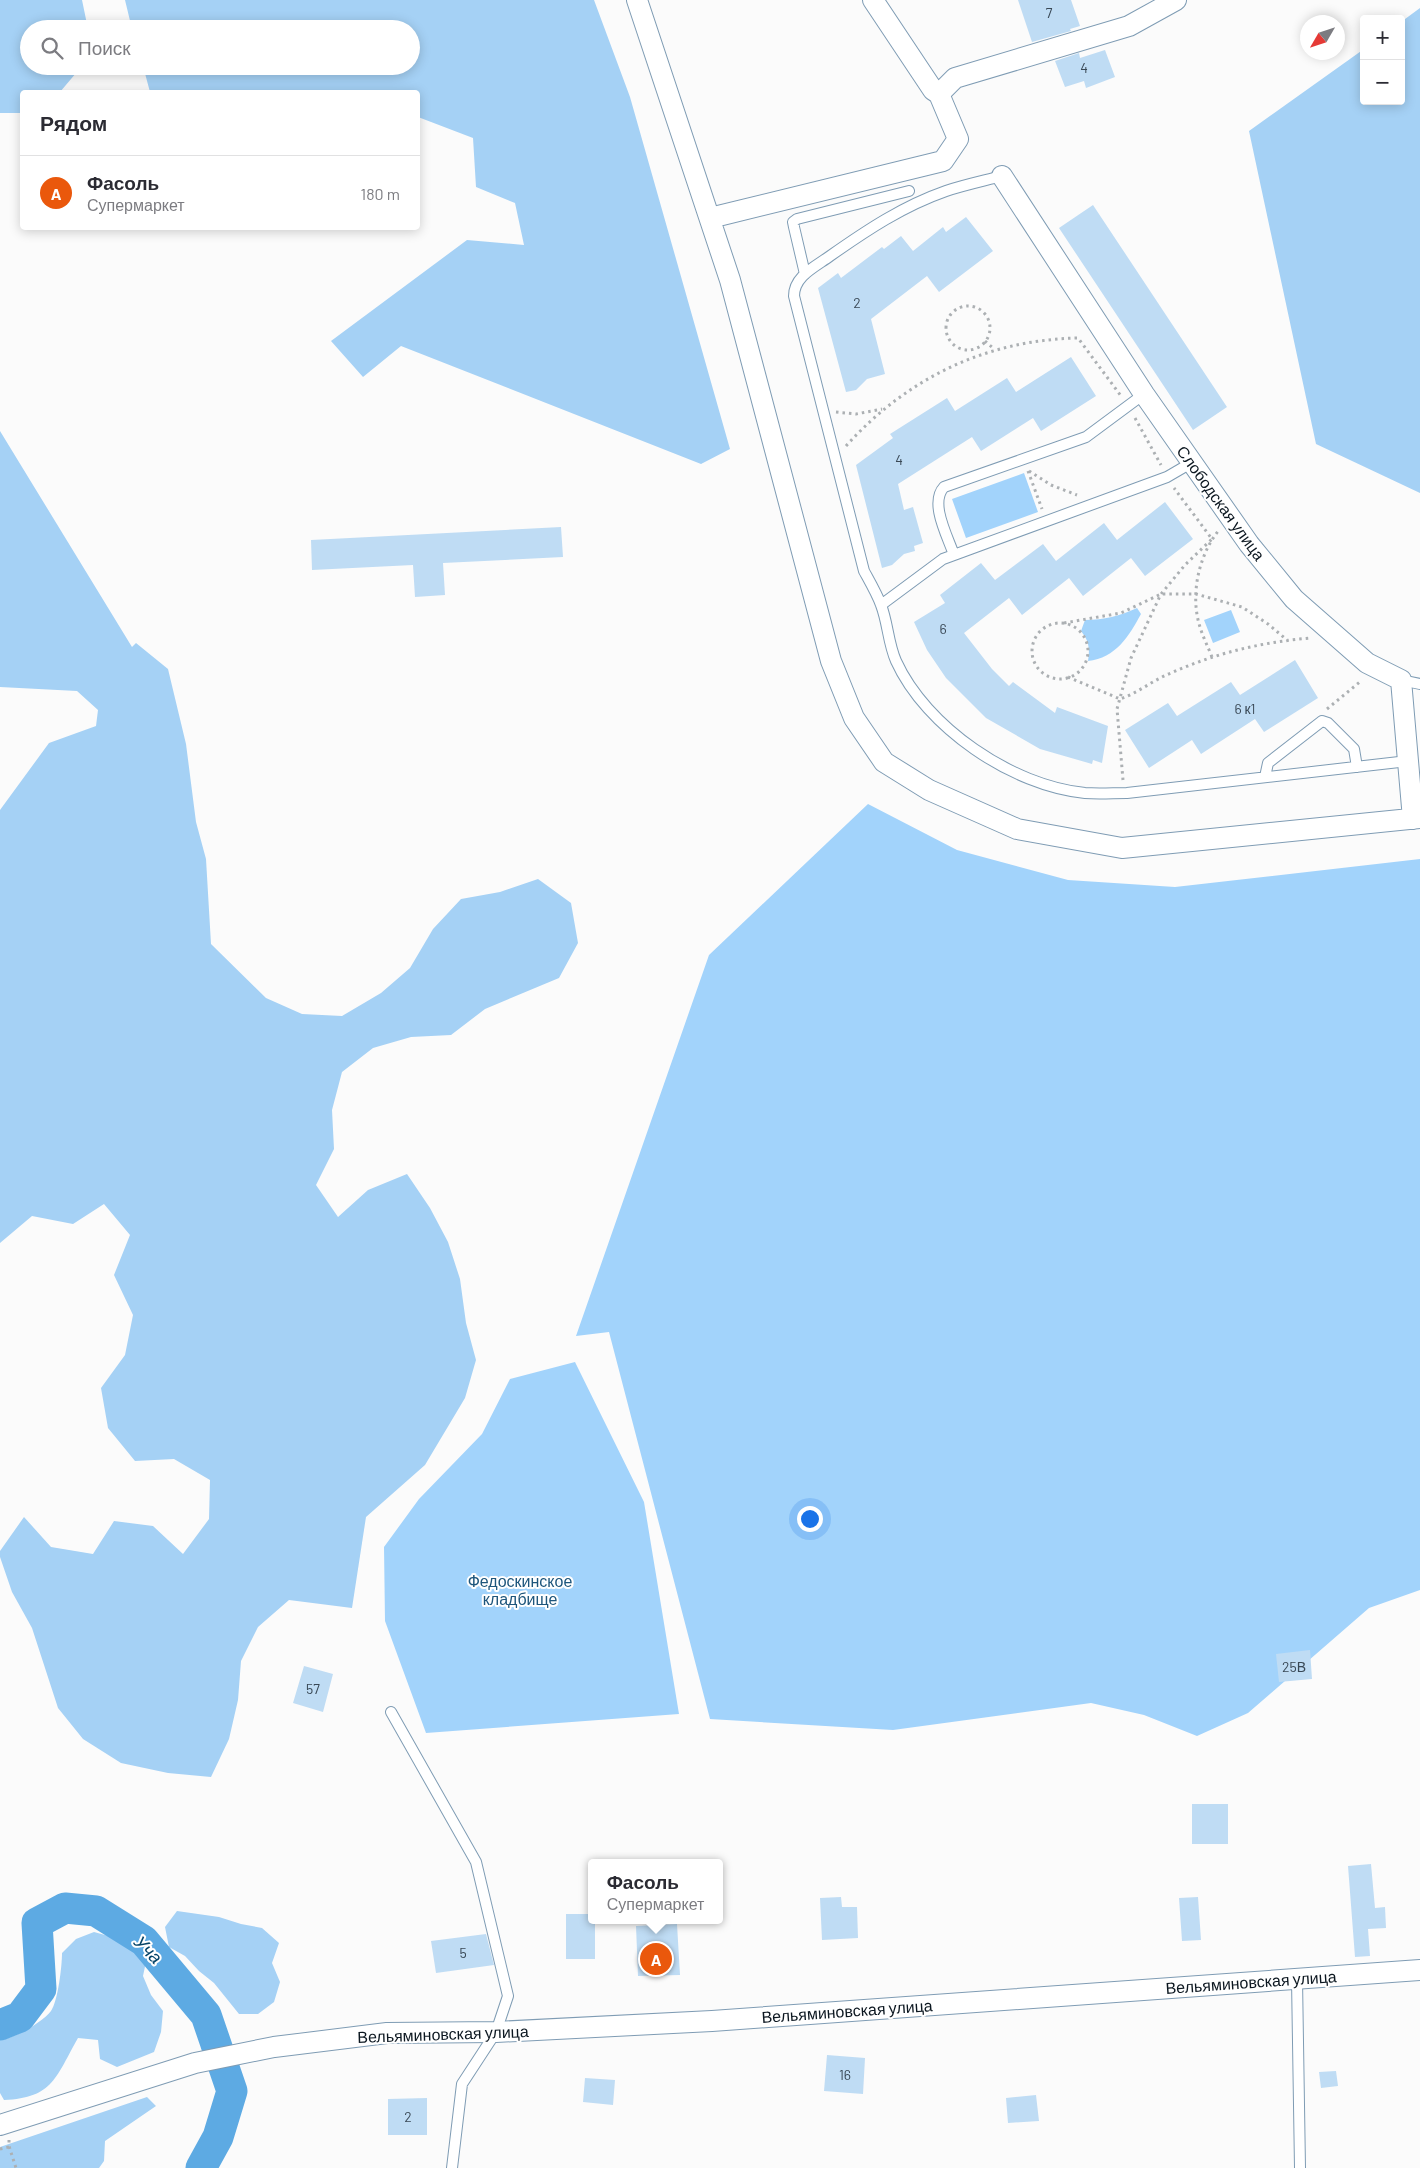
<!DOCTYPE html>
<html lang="ru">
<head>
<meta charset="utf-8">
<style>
	:root { --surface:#fff; --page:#f7f7f7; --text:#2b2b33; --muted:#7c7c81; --line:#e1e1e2; --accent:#ea580c }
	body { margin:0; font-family:Barlow,sans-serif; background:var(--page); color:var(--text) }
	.controls { position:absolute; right:15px; top:15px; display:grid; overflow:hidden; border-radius:5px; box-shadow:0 2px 12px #0003 }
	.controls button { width:45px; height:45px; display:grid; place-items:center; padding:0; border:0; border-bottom:1px solid var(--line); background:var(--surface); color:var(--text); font:25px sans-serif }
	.compass { position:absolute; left:1300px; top:15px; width:45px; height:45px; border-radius:50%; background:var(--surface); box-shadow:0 2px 12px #0003; rotate:231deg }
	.you { position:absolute; left:809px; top:1518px; width:18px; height:18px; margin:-12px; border:4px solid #fff; border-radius:50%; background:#1a73e8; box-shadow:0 0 0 8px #1a73e833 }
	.badge { display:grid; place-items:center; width:32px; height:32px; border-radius:50%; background:var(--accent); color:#fff; font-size:16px; font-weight:700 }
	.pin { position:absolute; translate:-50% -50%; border:2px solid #fff; box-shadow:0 1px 5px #0006 }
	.popup { position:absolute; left:588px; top:1859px; width:135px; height:65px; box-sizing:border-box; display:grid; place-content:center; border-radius:5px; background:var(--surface); filter:drop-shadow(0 1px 4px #0005); font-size:16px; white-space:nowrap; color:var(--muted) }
	.popup b { font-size:19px; color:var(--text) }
	.popup::after { content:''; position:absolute; left:50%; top:100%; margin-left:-10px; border:10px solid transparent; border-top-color:var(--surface) }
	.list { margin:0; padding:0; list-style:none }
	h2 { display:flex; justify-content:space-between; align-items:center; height:65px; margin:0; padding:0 20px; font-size:21px }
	h2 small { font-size:16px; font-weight:400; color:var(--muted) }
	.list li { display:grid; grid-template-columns:32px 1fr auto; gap:15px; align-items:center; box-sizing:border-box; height:75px; padding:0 20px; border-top:1px solid var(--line) }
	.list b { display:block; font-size:19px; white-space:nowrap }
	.list p { margin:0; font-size:16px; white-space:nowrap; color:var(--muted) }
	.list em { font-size:16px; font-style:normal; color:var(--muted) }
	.icon { flex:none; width:28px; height:28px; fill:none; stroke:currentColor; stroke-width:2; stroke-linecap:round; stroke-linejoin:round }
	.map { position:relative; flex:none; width:1420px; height:2168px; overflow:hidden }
	.search { position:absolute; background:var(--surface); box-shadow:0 2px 12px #0003; left:20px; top:20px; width:400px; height:55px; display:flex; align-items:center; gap:12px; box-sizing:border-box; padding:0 18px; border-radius:28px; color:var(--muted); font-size:19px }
	.panel { position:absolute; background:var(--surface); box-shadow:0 2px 12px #0003; left:20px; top:90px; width:400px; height:140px; border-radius:5px }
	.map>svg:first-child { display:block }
	.green { fill:#a2d3fb }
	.forest { fill:#a5d1f5 }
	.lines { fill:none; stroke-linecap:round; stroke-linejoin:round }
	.river { stroke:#5daae3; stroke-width:31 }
	.building { fill:#bfdcf4 }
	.service-casing { stroke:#7f9cb4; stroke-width:12 }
	.minor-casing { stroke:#7f9cb4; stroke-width:22 }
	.path { stroke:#acb0b3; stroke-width:3; stroke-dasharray:2.5 4; stroke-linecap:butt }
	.service { stroke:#fff; stroke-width:10 }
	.minor { stroke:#fff; stroke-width:20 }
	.labels { text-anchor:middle; stroke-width:4; stroke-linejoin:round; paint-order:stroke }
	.number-label { font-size:14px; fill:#394855 }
	.street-label { font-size:16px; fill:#0c1720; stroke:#fff }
	.park-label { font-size:16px; fill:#1e567c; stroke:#fff }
	.water-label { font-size:18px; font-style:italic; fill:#044368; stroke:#fff }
</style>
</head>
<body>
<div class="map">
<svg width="1420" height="2168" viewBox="0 0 1420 2168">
	<rect width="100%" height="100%" fill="#fbfbfb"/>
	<path class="green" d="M1024,473L1038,512L966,538L952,499Z
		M1137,608L1141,614C1129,636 1116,658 1088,661C1090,648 1089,641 1081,631L1085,620C1104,620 1120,616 1137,608Z
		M1231,610L1240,632L1213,643L1204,620Z
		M868,804L957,850L1068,880L1175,887L1420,859V1590L1369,1608L1248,1713L1197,1736L1144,1715L1091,1703L893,1730L710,1719L609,1332L576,1336L709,955Z
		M575,1362L644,1502L679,1714L426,1733L385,1621L384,1547L419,1499L482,1434L510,1379Z"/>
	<path class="forest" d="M0,0H82L88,29H29V66H82L60,92H22V113H0Z
		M125,0H594L630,97L730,449L701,464L401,346L363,377L331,341L467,240L524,245L515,203L476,187L473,138L418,117V92H150L143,66H411V29H132Z
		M1420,8V493L1316,444L1249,131L1364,49V101H1401V22Z
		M0,431L132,647L136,643L168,669L186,744L196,822L206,859L211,944L266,998L302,1014L342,1016L381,993L410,968L433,929L461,899L500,892L538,879L571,903L578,943L559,978L485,1009L451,1035L411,1037L373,1048L342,1072L332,1110L334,1149L316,1185L338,1217L368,1190L407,1174L430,1208L448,1242L460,1279L466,1323L476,1360L465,1398L425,1465L366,1517L352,1608L289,1600L258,1627L241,1661L238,1700L229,1739L211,1777L168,1773L121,1763L83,1739L58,1708L32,1628L12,1592L0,1557V1551L24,1517L51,1547L93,1554L114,1521L153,1526L183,1554L209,1519L210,1480L174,1459L135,1461L108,1428L101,1388L125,1355L133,1315L114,1275L130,1235L104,1204L73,1224L32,1216L0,1243V810L49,743L96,726L98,710L77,691L0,687Z
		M177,1911L219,1917L241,1924L262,1928L279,1943L272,1963L280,1982L274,2002L258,2014H239L214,1983L199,1971L185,1956L169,1947L165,1927Z
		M94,1932L134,1943L147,1957L143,1976L151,1995L163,2011L161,2032L154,2052L117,2067L100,2059L98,2040L78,2038C56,2076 54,2098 4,2100L0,2093V2040C13,2039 43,2022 51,2011C58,2001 62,1966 62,1953L76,1939Z
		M147,2097L156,2106L105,2141L104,2161L99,2168H0V2147Z"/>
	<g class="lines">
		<path class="river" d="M0,2025L20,2017L41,1989L37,1923L65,1908L96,1911L144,1941L206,2015L232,2091L218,2137L201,2168"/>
	</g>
	<path class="building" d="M1018,0H1071L1080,26L1070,29L1071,31L1032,42Z
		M1105,50L1115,77L1086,88L1084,81L1065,87L1055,61L1079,53L1080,58Z
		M1093,205L1227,407L1193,430L1059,228Z
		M966,217L993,251L939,292L927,276L871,319L885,374L867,379L856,390L846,392L818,288L838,273L841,278L882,247L884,249L901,236L913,251L943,227L946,232Z
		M1071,357L1096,396L1041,431L1033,418L981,451L972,437L898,484L904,510L913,507L923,543L914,546L915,551L904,554L892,565L882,568L856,465L893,438L890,434L947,398L955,411L1007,378L1016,392Z
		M1165,502L1193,539L1145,576L1131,558L1083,596L1069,578L1022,615L1009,598L964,633L992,669L1009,686L1013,682L1055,713L1057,707L1108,726L1102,763L1093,760L1092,764L1040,749L986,718L946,678L927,650L914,622L945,603L940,595L981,563L995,580L1043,544L1056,561L1104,523L1117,540Z
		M561,527L563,557L443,563L445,595L415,597L413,565L312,570L311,540Z
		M1295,660L1318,698L1264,732L1255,719L1201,754L1192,740L1149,768L1125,730L1168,703L1177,716L1231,682L1240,695Z
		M1310,1650L1312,1679L1279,1682L1276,1654Z
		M304,1666L333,1674L323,1712L293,1703Z
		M1192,1804H1228V1844H1192Z
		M1371,1864L1375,1908L1385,1907L1386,1928L1368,1929L1370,1956L1355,1957L1348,1866Z
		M841,1897L842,1907H857L858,1938L822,1940L820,1898Z
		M1198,1897L1201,1940L1182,1941L1179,1898Z
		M566,1914H592V1920H595V1959H566Z
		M677,1924L680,1975L638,1976L636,1926Z
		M486,1934L494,1965L436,1973L431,1941Z
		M827,2055L865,2058L863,2094L824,2091Z
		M1336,2071L1338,2086L1321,2088L1319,2072Z
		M585,2078L615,2080L613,2105L583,2102Z
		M1036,2095L1039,2121L1008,2123L1006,2098Z
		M427,2098V2135H388V2099Z"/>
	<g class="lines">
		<g class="service-casing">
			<path id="service" d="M1002,176C983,181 964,185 946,191C903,206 867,230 830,256C815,267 794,276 794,296L864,571C870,582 877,594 881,605C888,623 888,643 896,661C926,727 1012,786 1085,793C1099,794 1113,793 1127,793L1408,761
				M805,274L794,227L793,222L797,219L909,191
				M954,555C948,537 929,503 944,487L1086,437L1144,394
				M881,605L943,559L1167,477L1191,463
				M1401,680L1420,684
				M1265,777L1268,763L1322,721L1328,723L1354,749L1357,767
				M391,1712L476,1862L508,1996L496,2032L462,2084L452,2168
				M1297,1979L1300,2168"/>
		</g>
		<g class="minor-casing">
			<path id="minor" d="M637,0L730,280L831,661L854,718L884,762L929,790L1017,829L1122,848L1420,818
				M873,0L933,90L939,94
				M1002,176L1144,394L1249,544L1294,599L1367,663L1401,680L1413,819
				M710,218L943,161L958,139L939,94L955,78L1129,26L1176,0
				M0,2125L195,2063L274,2047L387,2033L496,2032L712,2021L1420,1970"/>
		</g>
		<path class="path" d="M946 328a22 22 0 1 1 44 0a22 22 0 1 1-44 0Z
			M985,341L994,349
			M836,412L856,414L882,409
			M1135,418L1161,465
			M846,446C907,378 986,340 1078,338L1121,396
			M1028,471L1042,509
			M1029,471L1051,485L1077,495
			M1064,623L1121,613L1161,594H1196L1242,607L1268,624L1287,640
			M1032 651a28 28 0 1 1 56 0a28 28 0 1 1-56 0Z
			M1212,657C1208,647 1203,637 1200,627C1190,596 1198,556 1219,530
			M1068,677L1120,699C1138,693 1153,680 1171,673C1216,653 1262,642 1311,638
			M1327,709L1361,681
			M1123,780L1117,709L1131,658L1161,594L1185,565L1212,539L1174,488
			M9,2140V2146L16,2168
			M0,2149L9,2147"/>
		<use href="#service" class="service"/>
		<use href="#minor" class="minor"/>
	</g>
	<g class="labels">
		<g class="number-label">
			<text x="1049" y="18">7</text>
			<text x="1084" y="73">4</text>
			<text x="857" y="308">2</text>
			<text x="899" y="465">4</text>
			<text x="943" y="634">6</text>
			<text x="1245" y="714">6 к1</text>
			<text x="1294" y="1672">25В</text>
			<text x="313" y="1694">57</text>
			<text x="463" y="1958">5</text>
			<text x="845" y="2080">16</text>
			<text x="408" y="2122">2</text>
		</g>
		<g class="street-label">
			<text transform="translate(1221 503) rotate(54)" y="6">Слободская улица</text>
			<text transform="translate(1251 1982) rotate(-4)" y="6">Вельяминовская улица</text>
			<text transform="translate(847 2011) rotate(-4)" y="6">Вельяминовская улица</text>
			<text transform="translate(443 2034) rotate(-2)" y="6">Вельяминовская улица</text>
		</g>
		<g class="park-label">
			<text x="520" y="1587">Федоскинское<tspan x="520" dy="18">кладбище</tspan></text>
		</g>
		<g class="water-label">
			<text transform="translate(148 1950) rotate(45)" y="6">Уча</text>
		</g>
	</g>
</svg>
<div class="controls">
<button>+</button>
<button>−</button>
</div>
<svg class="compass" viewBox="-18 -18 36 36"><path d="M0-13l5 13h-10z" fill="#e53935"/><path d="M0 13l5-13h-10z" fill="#7c7c81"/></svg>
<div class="you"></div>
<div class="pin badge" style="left:656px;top:1959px">A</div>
<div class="popup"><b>Фасоль</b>Супермаркет</div>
<div class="search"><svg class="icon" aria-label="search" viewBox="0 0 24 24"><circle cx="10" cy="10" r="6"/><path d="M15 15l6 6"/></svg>Поиск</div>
<section class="panel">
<h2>Рядом<small></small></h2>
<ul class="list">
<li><span class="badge">A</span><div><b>Фасоль</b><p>Супермаркет</p></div><em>180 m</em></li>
</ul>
</section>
</div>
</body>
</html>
